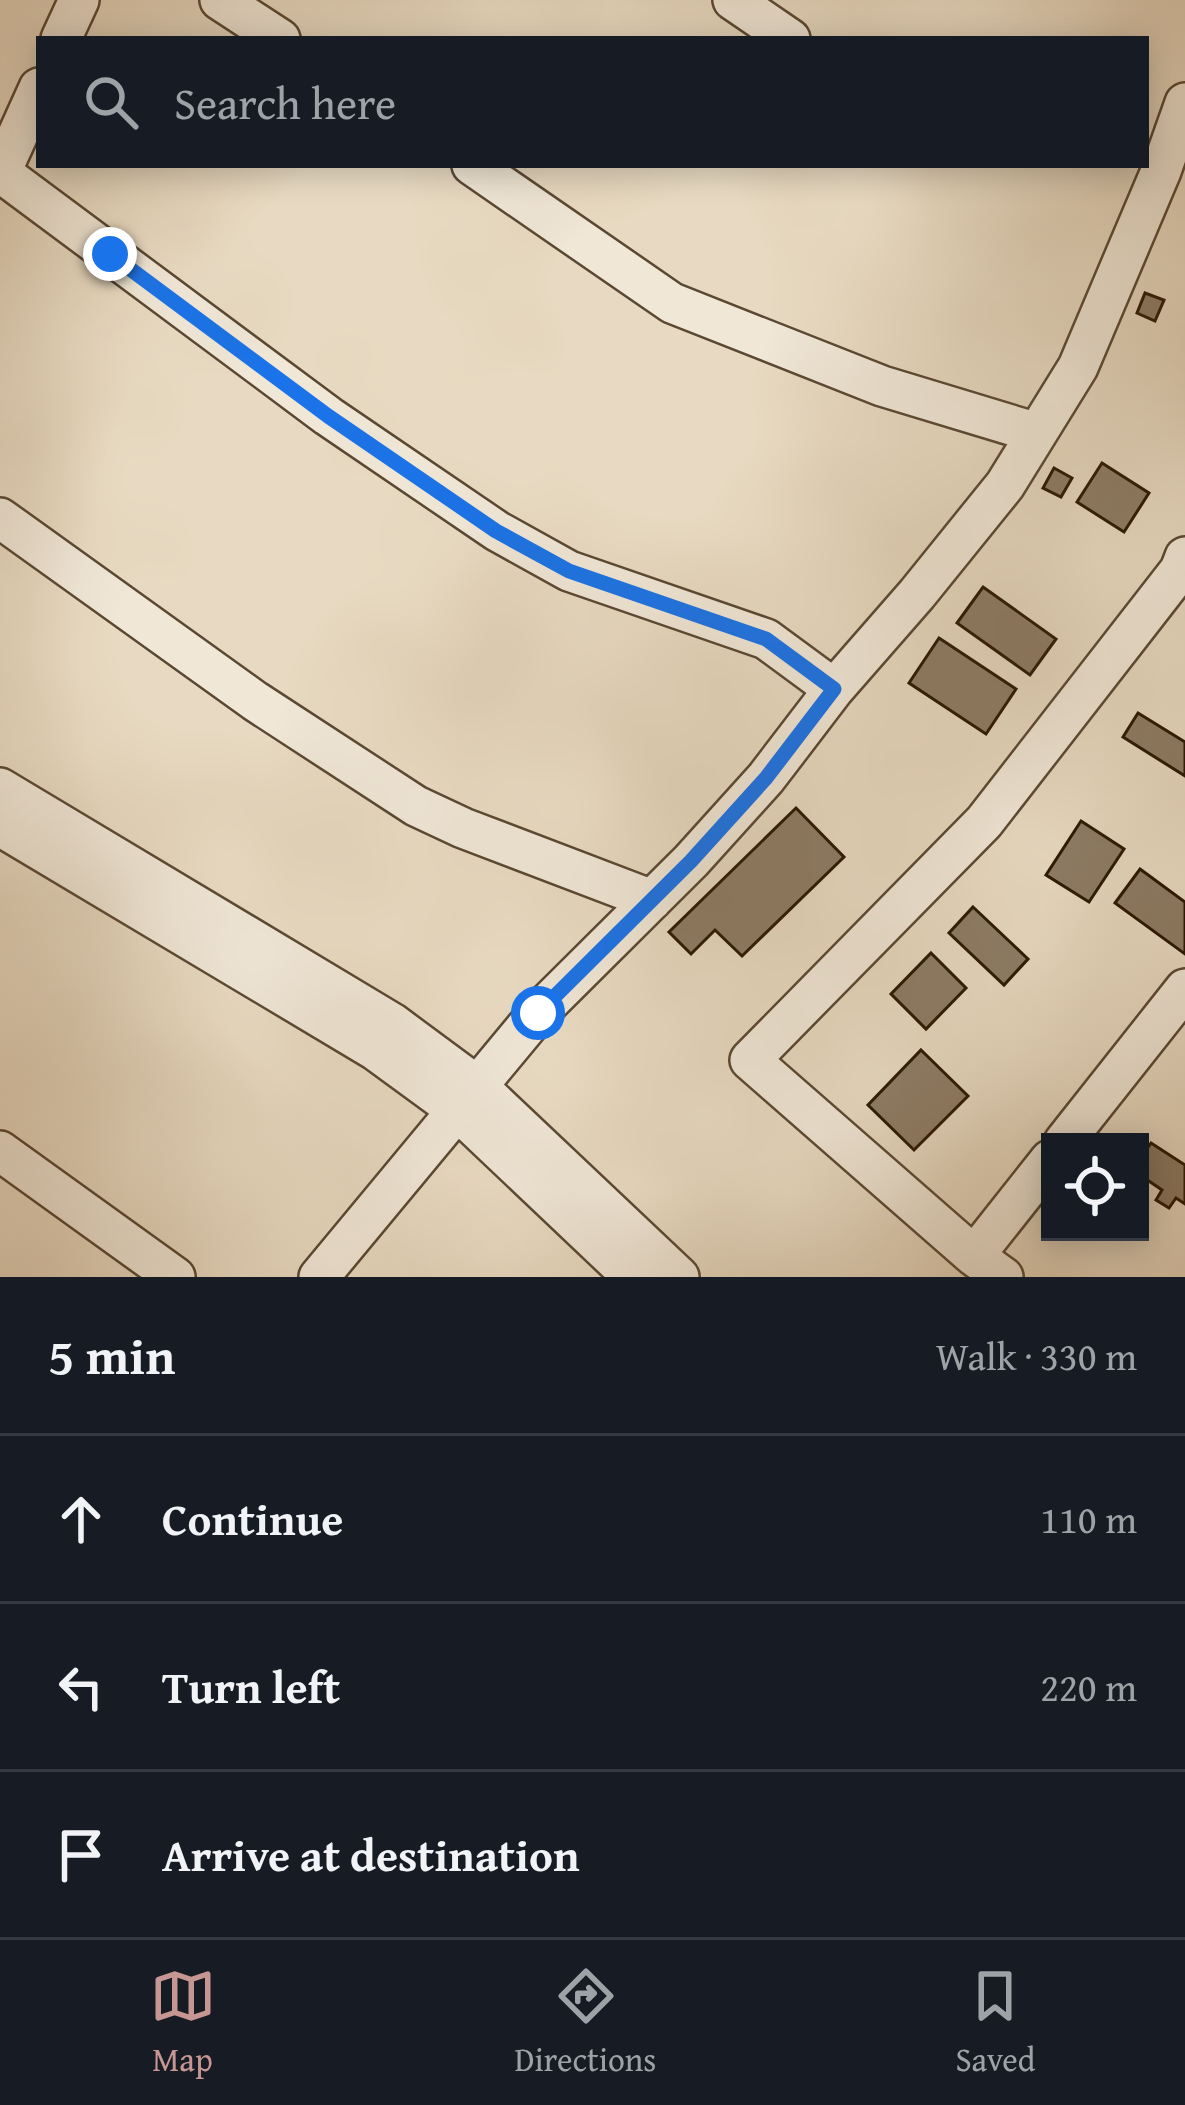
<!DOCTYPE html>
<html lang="en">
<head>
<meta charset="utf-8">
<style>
	:root { --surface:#171b24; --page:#20242c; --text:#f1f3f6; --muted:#9ea1a6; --line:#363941; --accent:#c59692 }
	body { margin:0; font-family:"Gentium Book Plus",serif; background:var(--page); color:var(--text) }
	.controls { position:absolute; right:36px; bottom:36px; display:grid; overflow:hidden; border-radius:0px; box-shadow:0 6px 30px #0003 }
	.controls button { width:108px; height:108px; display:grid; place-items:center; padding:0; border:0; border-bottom:3px solid var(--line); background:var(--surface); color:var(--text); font:60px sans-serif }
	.stop { position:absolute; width:36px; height:36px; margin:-27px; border:9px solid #1a73e8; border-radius:50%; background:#fff }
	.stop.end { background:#1a73e8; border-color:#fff; box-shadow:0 3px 12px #0008 }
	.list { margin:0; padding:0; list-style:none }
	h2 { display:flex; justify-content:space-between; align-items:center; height:156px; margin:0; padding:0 48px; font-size:51px }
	h2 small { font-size:39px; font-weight:400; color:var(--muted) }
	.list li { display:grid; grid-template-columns:78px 1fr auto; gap:36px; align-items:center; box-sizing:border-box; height:168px; padding:0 48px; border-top:3px solid var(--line) }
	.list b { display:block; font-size:45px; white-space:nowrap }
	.list em { font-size:39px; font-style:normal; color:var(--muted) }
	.icon { flex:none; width:66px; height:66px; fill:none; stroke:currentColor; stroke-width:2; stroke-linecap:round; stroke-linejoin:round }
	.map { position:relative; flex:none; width:1185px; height:1277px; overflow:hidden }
	.search { position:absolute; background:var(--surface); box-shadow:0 6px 30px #0003; left:36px; right:36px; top:36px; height:132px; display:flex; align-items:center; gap:30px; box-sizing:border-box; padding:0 42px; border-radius:0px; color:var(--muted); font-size:45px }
	.sheet { height:660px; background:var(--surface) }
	nav { display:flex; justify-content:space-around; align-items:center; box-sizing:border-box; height:168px; border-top:3px solid var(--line); background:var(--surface); font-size:33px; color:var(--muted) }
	nav a { display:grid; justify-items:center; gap:6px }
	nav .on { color:var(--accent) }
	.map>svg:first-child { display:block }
	.building { fill:#8d7c66; stroke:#2a1703; stroke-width:3 }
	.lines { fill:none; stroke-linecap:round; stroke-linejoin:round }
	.minor-casing { stroke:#5a4833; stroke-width:44 }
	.minor { stroke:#f0e7d7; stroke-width:39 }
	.route { stroke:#1a73e8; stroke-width:15 }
</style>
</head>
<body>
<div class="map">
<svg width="1185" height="1277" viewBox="0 0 1185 1277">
	<rect width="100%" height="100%" fill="#e8dac2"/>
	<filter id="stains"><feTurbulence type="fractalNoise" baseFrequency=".00167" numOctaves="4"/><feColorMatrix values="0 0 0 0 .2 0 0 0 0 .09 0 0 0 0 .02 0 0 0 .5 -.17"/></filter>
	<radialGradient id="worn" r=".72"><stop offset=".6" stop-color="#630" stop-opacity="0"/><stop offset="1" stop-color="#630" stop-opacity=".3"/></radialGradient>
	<path class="building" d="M1145,293L1164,300L1155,321L1137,313Z
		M1102,463L1149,493L1124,532L1077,502Z
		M1054,468L1072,478L1061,497L1043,488Z
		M983,587L1056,639L1030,675L957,623Z
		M939,638L1016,689L986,734L909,683Z
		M1138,713L1185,742V776L1123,737Z
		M796,808L844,857L742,956L715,930L691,954L669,932Z
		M1081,821L1124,849L1089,902L1046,875Z
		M1140,869L1185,902V954L1115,903Z
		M973,907L1028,959L1004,985L949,933Z
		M931,953L966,988L926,1029L891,994Z
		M921,1050L968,1096L914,1150L868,1105Z
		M1151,1143L1185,1165V1204L1176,1198L1169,1208L1156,1200L1162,1190L1140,1175V1159Z"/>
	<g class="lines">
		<g class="minor-casing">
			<path id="minor" d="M220,0L280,39
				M733,0L790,39
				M61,39L79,0
				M472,165L672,303L882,386L1037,433
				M0,172L328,416L497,531L569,571L766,639L834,689
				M1,172L39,88
				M0,518L255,701L416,806L463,828L652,900
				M0,788L392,1023L477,1086L679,1277
				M0,826L375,1050L457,1110L633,1277
				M1064,1142L1185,989
				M0,1151L175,1277
				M974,1256L1050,1160
				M319,1277L538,1013L691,861L766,778L834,689L917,594L1005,485L1078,367L1161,171L1185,103
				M1003,1277L974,1256L750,1060L984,822L1180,570L1185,557"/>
		</g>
		<use href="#minor" class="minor"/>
	</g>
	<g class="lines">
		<path class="route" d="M110,254L328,416L496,531L569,571L766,639L834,689L766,778L691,861L538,1013"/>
	</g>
	<rect width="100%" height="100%" filter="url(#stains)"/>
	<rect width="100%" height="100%" fill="url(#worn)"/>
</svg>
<div class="controls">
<button><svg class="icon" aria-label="locate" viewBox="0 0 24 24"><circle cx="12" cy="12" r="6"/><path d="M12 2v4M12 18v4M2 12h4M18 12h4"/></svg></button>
</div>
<div class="stop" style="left:538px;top:1013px"></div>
<div class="stop end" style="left:110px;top:254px"></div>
<div class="search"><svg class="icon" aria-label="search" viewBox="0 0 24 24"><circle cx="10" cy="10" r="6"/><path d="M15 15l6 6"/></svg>Search here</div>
</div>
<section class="sheet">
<h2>5 min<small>Walk · 330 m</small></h2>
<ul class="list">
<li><svg class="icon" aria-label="ahead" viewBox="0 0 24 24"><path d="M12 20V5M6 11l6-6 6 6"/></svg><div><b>Continue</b></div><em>110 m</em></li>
<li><svg class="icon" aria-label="left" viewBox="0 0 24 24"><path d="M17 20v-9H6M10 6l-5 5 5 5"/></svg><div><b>Turn left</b></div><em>220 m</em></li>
<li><svg class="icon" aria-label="arrive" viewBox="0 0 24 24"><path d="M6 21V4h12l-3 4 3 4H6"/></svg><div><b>Arrive at destination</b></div></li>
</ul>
</section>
<nav>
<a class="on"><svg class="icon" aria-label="map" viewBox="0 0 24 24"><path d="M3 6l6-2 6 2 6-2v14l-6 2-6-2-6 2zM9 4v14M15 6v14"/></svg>Map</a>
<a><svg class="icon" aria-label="directions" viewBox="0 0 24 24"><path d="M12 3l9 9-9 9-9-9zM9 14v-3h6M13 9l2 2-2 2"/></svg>Directions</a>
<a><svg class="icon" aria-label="saved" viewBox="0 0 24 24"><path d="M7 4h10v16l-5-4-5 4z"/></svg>Saved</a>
</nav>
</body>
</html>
